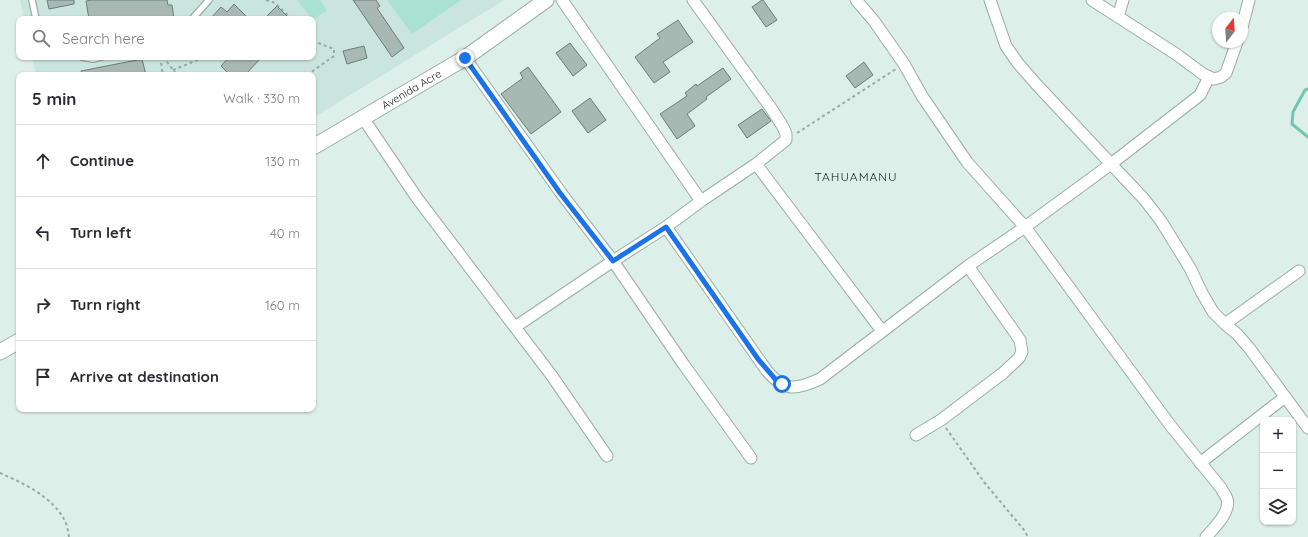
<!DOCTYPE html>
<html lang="en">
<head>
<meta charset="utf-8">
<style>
	:root { --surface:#fff; --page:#f7f7f7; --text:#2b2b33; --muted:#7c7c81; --line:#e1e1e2 }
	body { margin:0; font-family:Quicksand,sans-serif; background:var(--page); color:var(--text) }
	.controls { position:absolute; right:12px; bottom:12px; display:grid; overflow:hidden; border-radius:8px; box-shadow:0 1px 3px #0004 }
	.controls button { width:36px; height:36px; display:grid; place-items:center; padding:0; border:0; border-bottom:1px solid var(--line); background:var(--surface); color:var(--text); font:20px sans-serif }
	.compass { position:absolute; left:1212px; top:12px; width:36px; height:36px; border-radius:50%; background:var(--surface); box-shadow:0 1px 3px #0004; rotate:17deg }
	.stop { position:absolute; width:12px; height:12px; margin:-9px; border:3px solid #1a73e8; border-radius:50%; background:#fff }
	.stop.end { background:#1a73e8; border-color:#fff; box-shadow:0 1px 4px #0008 }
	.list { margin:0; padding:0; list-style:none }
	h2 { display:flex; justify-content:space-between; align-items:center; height:52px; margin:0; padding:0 16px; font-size:17px }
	h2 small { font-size:13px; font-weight:400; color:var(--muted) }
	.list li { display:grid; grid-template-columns:26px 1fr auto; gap:12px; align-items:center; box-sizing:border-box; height:72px; padding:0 16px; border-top:1px solid var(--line) }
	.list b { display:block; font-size:15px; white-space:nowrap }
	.list em { font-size:13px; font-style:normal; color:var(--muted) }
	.icon { flex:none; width:22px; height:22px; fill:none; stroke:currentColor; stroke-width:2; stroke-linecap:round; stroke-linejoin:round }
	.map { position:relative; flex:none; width:1308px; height:537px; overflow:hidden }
	.search { position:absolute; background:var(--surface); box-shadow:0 1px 3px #0004; left:16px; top:16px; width:300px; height:44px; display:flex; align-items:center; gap:10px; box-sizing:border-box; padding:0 14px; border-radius:8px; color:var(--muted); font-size:15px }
	.panel { position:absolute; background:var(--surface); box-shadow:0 1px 3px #0004; left:16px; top:72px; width:300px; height:340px; border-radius:8px }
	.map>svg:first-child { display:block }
	.built { fill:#cae5dd }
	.green { fill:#aae2d2 }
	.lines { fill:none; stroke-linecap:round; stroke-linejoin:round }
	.stream { stroke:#71c6b0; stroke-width:3 }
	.building { fill:#a8b9b4; stroke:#6c7c77 }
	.service-casing { stroke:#9cada8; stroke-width:8 }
	.minor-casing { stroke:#9cada8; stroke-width:13 }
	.secondary-casing { stroke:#9cada8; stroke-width:17 }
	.path { stroke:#9aa9a4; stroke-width:2; stroke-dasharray:3 3; stroke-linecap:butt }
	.service { stroke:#fff; stroke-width:5.5 }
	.minor { stroke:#fff; stroke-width:11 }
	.secondary { stroke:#fff; stroke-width:15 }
	.route { stroke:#1a73e8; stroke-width:5 }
	.labels { text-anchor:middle; stroke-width:3; stroke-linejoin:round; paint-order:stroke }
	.street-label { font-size:11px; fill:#141b19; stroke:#dcefe9 }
	.neighbourhood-label { font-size:12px; letter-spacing:1px; fill:#141b19; stroke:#dcefe9 }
</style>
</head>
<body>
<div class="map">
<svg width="1308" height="537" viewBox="0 0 1308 537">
	<rect width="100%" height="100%" fill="#dcefe9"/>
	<path class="built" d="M20,0H504L313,118V75H36L32,57H313V19H24Z"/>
	<path class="green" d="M297,0H320L327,10L313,20Z
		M387,0H461L412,34Z"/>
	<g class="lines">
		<path class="stream" d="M1308,89L1305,90L1293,112L1292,124L1308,137"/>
	</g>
	<path class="building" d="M47,0H74V4L49,9Z
		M92,0H167L168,5H172L174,19H89L86,1Z
		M353,0H376L380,6L377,8L404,48L392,57Z
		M762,0H763L777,20L766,27L752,7Z
		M234,4L249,19H210L221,7L227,12Z
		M277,6L290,19H264Z
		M678,20L693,42L663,62L670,72L654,83L635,57L660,38L657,34Z
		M570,43L587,65L573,76L556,53Z
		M364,46L367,58L347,64L343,51Z
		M229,57H262L245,75H230L221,66Z
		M142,59L146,75H82L81,71Z
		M864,62L873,75L855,88L846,76Z
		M528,67L561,112L531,134L501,94L523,78L520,73Z
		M723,68L731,79L706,97L707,99L687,114L695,126L677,139L660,114L687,96L685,93L696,84L697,86Z
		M590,98L606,120L588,133L572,111Z
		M762,109L771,121L747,138L738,125Z"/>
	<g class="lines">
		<g class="service-casing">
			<path id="service" d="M32,0L36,19
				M192,19L209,0
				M82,57L93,59L101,57"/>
		</g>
		<g class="minor-casing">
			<path id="minor" d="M562,0L701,201L666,227
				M693,0L771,108L783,127L786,134V140L756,164L701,201
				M856,0L874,21L904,64L922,96L967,162L1025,227L1170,425L1221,488C1222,491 1226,495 1227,499C1231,512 1214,528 1206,537
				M990,0L1006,46L1017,62L1037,85L1111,164L1200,95L1209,77
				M1092,0L1176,54L1203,74L1214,79L1221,77L1226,73L1237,42
				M1118,17L1123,0
				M1242,27L1249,0
				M465,58L561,193L613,261L666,227L767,371C785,392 796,390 820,379L968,266L1025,227L1111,164L1144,199L1161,221L1190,268L1202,293L1213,312L1225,324L1237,334L1250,349L1308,428
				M363,118L417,198L552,376L607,456
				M756,164L882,331
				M1225,324L1299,271
				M515,327L613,261L684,365L751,458
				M916,435L941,420L1003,373L1019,358L1022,352L1020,340L968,266
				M1200,463L1285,397"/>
		</g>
		<g class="secondary-casing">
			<g id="secondary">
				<path id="s1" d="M313,147L465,58L546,0"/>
				<path d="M0,352L19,341"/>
			</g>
		</g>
		<path class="path" d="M266,0L275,3L292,19
			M160,57L163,75
			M163,57L177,75
			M173,70L205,57
			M307,75L334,56V49L313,41
			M797,133L896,69
			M946,428L984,482L1024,530L1028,537
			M0,473C23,483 51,496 64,519C67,524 68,531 69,537"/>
		<use href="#service" class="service"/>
		<use href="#minor" class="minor"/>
		<use href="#secondary" class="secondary"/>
	</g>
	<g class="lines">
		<path class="route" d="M465,58L560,193L613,261L666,227L758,359L776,380L782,384"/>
	</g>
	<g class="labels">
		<g class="street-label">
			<text dy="4" stroke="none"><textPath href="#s1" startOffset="114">Avenida Acre</textPath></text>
		</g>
		<g class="neighbourhood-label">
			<text x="856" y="181">TAHUAMANU</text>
		</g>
	</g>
</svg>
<div class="controls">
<button>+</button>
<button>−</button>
<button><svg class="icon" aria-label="layers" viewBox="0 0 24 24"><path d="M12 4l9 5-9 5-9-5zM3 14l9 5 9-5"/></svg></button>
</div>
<svg class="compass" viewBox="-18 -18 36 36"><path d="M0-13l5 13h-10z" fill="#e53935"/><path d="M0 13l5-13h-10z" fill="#7c7c81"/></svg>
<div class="stop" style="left:782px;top:384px"></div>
<div class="stop end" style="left:465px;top:58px"></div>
<div class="search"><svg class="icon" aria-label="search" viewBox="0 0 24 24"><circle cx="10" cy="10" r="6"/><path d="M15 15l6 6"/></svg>Search here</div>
<section class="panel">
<h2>5 min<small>Walk · 330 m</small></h2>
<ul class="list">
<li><svg class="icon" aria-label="ahead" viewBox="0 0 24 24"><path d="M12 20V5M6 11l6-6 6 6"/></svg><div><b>Continue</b></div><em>130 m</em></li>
<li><svg class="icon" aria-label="left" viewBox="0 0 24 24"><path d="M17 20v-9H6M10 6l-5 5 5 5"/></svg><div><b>Turn left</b></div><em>40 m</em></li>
<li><svg class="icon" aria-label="right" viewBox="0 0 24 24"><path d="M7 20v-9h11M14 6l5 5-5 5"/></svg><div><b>Turn right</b></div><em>160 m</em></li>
<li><svg class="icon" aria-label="arrive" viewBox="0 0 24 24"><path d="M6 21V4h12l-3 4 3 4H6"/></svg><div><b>Arrive at destination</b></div></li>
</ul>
</section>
</div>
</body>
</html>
